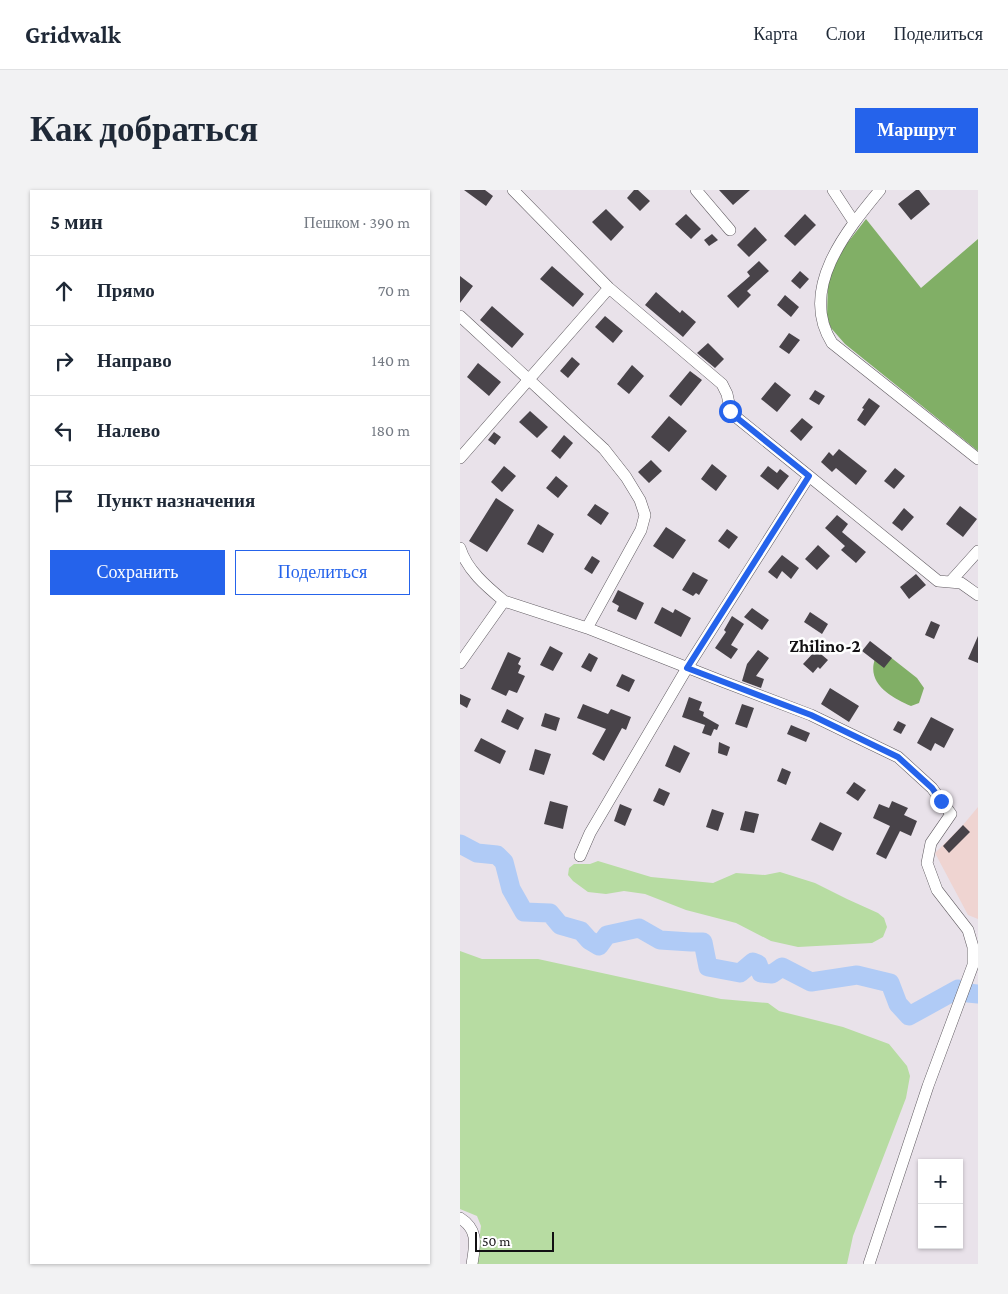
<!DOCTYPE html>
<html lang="ru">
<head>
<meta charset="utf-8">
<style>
	:root { --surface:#fff; --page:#f2f2f3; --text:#1f2937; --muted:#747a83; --line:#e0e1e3; --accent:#2563eb }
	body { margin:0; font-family:"Crimson Pro",serif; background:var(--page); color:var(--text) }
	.controls { position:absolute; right:15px; bottom:15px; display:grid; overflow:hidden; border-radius:0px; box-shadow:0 1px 4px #0004 }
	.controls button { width:45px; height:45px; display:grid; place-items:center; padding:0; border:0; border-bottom:1px solid var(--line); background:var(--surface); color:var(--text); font:25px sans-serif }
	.scale { position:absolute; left:15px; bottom:12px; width:79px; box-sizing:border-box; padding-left:5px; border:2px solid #121013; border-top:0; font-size:14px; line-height:18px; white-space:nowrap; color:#121013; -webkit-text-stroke:4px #fff; paint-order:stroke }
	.stop { position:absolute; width:15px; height:15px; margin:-11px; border:4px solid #2563eb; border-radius:50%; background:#fff }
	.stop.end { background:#2563eb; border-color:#fff; box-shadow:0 1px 5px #0008 }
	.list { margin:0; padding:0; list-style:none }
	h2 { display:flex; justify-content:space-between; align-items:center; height:65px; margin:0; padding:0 20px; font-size:21px }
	h2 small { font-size:16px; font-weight:400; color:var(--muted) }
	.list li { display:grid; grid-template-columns:32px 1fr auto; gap:15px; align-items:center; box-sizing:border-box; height:70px; padding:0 20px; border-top:1px solid var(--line) }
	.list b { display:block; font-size:19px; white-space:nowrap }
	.list em { font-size:16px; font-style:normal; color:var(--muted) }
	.actions { display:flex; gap:10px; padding:15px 20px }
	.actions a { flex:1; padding:11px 0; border:1px solid var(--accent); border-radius:0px; text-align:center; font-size:18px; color:var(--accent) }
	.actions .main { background:var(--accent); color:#fff }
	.icon { flex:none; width:28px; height:28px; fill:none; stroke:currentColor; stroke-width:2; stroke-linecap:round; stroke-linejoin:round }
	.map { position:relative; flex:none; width:518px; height:1074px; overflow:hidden; border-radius:0px }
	header { display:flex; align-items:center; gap:30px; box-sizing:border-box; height:70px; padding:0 25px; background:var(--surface); border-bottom:1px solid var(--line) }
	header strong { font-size:24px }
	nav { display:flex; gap:28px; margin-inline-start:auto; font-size:18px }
	.intro { display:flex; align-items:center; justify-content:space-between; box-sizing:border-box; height:120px; padding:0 30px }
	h1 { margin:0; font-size:35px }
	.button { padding:12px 22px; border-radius:0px; background:var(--accent); color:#fff; font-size:18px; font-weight:700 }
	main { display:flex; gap:30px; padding:0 30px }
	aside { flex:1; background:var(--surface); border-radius:0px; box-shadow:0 1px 4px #0004 }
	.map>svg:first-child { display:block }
	.industrial { fill:#efd4d1 }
	.green { fill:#b7dca2 }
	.forest { fill:#81af66 }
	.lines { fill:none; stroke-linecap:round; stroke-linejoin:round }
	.river { stroke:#b0cbf6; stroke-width:19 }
	.building { fill:#484349 }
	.minor-casing { stroke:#605b61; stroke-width:12 }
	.minor { stroke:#fff; stroke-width:11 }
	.route { stroke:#2563eb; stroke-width:6 }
	.labels { text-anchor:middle; stroke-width:5; stroke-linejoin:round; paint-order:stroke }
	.quarter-label { font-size:18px; font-weight:bold; fill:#121013; stroke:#fff }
</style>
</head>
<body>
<header>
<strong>Gridwalk</strong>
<nav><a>Карта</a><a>Слои</a><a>Поделиться</a></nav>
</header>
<div class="intro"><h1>Как добраться</h1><a class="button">Маршрут</a></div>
<main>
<aside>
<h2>5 мин<small>Пешком · 390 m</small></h2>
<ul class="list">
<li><svg class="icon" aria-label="ahead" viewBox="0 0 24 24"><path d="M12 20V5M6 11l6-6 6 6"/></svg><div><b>Прямо</b></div><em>70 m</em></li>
<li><svg class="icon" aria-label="right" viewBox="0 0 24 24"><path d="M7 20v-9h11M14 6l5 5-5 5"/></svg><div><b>Направо</b></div><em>140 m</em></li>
<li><svg class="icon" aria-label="left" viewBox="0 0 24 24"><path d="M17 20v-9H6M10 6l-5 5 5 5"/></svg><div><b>Налево</b></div><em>180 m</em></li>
<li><svg class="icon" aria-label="arrive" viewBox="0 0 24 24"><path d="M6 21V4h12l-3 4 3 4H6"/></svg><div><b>Пункт назначения</b></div></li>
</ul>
<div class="actions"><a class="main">Сохранить</a><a>Поделиться</a></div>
</aside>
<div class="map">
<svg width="518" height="1074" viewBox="0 0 518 1074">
	<rect width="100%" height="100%" fill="#e9e2ea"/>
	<path class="industrial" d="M518,617V729L508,725L475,663L503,635Z"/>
	<path class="green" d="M138,671L191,687L253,693L276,683L305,685L320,682L355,693L387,709L418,723L424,728L427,737L423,747L412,753L338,757L311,751L276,733L226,720L185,704L164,701L146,704L128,702L113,691L108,685L109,678L114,674H130Z
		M0,761L22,769H78L261,809L308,813L319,821L383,837L429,854L447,876L450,886L446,908L393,1046L387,1074H16L21,1036L17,1026L0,1019Z"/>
	<path class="forest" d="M406,29L461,98L518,49V261L385,154L371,138L367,127L368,88L385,56Z
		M429,466L457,488L464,498L459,513L451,516C433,508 406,494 415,469Z"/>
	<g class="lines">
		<path class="river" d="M0,654L17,663L37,665L44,672L51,699L64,722L90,723L100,735L121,741L129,750L139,756L147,745L179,738L200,750L231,752H243L248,777L280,783L293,772L298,774L301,783L312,784L322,777L351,792L397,785L430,793L438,814L449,826L498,799
			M508,803L518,804"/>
	</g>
	<path class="building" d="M4,0H25L33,6L26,16Z
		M174,0H178L190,11L180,21L167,8Z
		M259,0H290L273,15Z
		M456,0H459L470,14L451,30L438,14Z
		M146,19L164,37L151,51L132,32Z
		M226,24L241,39L231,49L215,34Z
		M345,24L356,35L335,56L324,46Z
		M295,37L307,50L289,67L277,55Z
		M252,44L258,50L249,56L244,50Z
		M299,71L309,81L287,101L291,105L278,118L267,106L290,86L287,82Z
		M92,76L124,104L113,117L80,89Z
		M340,81L349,89L340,99L331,91Z
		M0,86L13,96L0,113Z
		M196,102L220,123L222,120L236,132L223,147L185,115Z
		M325,105L339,117L331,127L317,115Z
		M32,116L64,144L52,158L20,130Z
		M145,126L163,141L153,153L135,137Z
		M329,143L340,150L329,164L319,157Z
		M248,153L264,169L255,178L237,163Z
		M112,167L120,174L108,188L100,181Z
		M18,173L41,192L29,206L7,187Z
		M172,175L184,186L169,204L157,194Z
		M230,181L242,190L221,216L209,206Z
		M315,192L331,205L317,222L301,209Z
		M355,200L365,206L359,215L349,209Z
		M409,208L420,216L405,236L397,230L404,219L402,218Z
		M70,221L88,237L77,248L59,232Z
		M209,226L227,241L209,262L191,247Z
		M342,228L353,237L341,251L330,241Z
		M34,242L41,247L35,255L28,250Z
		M104,245L113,253L100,269L91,261Z
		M379,259L407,281L396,295L376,278L372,282L361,272L369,262L373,266Z
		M191,270L202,281L189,293L178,282Z
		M252,274L267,286L256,301L241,289Z
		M44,276L56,286L42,302L31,292Z
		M308,276L317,283L320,279L329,286L318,300L300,286Z
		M435,278L445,286L434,299L424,291Z
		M96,286L108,296L98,308L86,298Z
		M36,308L54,320L27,362L9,351Z
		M135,314L149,323L141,335L127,325Z
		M500,316L517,329L503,347L486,334Z
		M444,318L454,327L442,341L432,333Z
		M377,325L388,334L382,342L406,362L396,373L381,360L385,356L365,338Z
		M78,334L94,344L83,363L67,354Z
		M206,337L226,350L213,369L193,356Z
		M267,339L278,347L269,359L258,351Z
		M358,355L370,366L357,380L345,369Z
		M322,365L339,378L331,389L322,381L317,389L308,382Z
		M132,366L140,371L132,384L124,379Z
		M233,382L248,390L239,405L236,403L233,406L222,400Z
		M456,384L466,395L449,409L440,397Z
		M158,400L184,413L176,430L157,421L159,416L152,412Z
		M202,417L213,423L215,419L231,428L221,447L194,433Z
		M292,418L309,430L302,440L284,427Z
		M350,422L368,434L362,444L344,432Z
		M272,426L284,434L271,455L278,459L271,469L255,458L266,442L264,440Z
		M471,431L480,435L474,449L465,445Z
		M518,446V473L508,469Z
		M410,451L432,468L424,478L402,461Z
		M90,456L103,463L93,481L80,475Z
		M298,460L309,468L296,486L304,489L301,498L282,491L287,474Z
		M356,460L368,470L360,479L358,477L353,483L343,474Z
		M48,462L61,468L58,474L61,476L58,483L65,486L57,503L49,500L46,506L31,499Z
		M129,463L138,468L131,482L121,477Z
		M162,484L175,490L169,502L156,496Z
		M370,498L399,516L389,532L361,514Z
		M0,504L11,509L7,518L0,514Z
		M229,507L242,512L239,520L244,522L243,526L259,535L257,540L254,539L251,546L242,543L245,535L222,527Z
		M123,514L148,524L151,519L171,527L166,540L162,538L144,571L132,564L146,539L117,528Z
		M282,514L294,518L287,538L275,534Z
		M47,519L64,528L58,540L41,532Z
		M85,523L100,528L96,541L81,536Z
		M471,527L494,539L484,558L475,553L471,561L457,553Z
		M438,531L446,535L441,544L433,540Z
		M331,535L350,543L346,552L327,544Z
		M21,548L46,561L40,574L14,561Z
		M259,552L270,557L267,566L258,563Z
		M214,555L230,563L220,583L205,576Z
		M75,559L91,564L84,585L69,580Z
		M322,578L331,582L326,595L317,591Z
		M394,592L406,600L398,611L386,603Z
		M199,598L210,603L204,616L193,611Z
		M90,611L108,616L103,639L84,634Z
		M432,611L448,618L444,625L457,631L451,646L440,641L426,669L416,664L430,636L413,628L419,614L429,618Z
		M160,614L172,619L165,636L154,631Z
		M252,619L264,623L258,641L246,637Z
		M285,621L299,624L294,643L280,640Z
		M360,632L382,643L373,661L351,650Z
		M503,635L510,642L489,663L483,656Z"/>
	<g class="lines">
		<g class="minor-casing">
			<path id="minor" d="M53,0L149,98L262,194L267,204L271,223L349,286L227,478L130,643L120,666
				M236,0L270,40
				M373,0L394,32
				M420,0C387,40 338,99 372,153L518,269
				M0,126L144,259L166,287L180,310L185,325L181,340L127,438
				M0,268L149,98
				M349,286L478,391L501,393L518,405
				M0,358C7,380 26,396 44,411L0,473
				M491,391L518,361
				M44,411L127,438L264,492L351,525L438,567L472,598L491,624L471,653L467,673L477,700L508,740L513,757V775L468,896L409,1074
				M0,1028C19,1040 15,1055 12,1074"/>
		</g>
		<use href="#minor" class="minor"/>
	</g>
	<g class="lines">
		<path class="route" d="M270,221L271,223L349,286L227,478L351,525L438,567L472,598L481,611"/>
	</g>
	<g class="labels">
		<g class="quarter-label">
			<text x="365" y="462">Zhilino-2</text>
		</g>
	</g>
</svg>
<div class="controls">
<button>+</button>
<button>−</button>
</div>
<div class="scale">50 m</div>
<div class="stop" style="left:270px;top:221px"></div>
<div class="stop end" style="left:481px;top:611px"></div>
</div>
</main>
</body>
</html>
